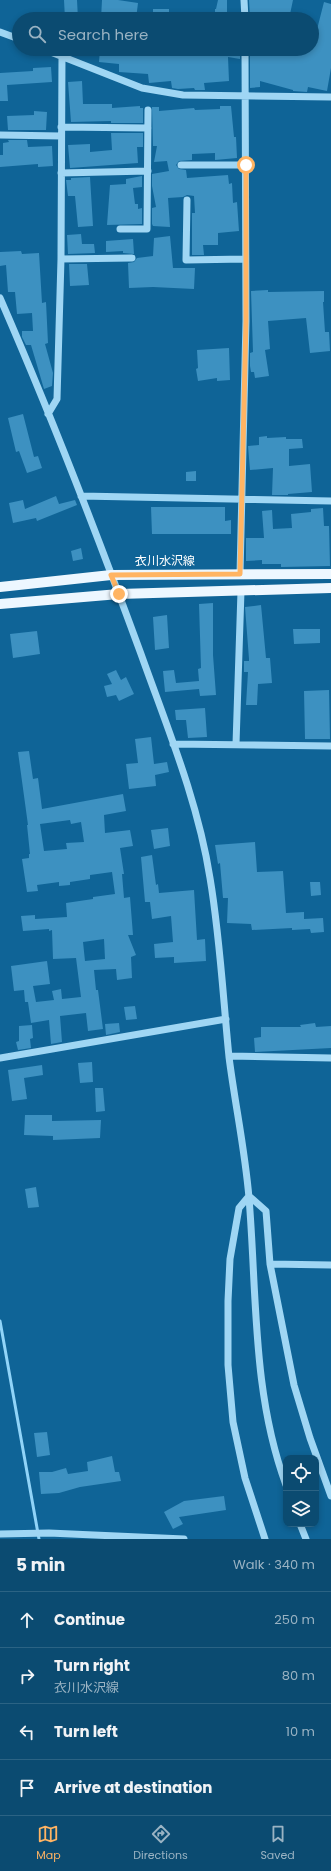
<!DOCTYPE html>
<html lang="en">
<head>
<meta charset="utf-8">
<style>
	:root { --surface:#0b4b71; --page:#145276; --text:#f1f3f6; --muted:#9ab3c3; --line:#2b6384; --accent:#ffb463 }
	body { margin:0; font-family:Poppins,"Noto Sans JP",sans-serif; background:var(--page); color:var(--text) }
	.controls { position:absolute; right:12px; bottom:12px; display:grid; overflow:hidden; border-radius:8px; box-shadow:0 2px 6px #0003 }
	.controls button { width:36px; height:36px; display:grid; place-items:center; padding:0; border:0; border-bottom:1px solid var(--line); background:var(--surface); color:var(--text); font:20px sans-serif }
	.stop { position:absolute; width:12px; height:12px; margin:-9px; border:3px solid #ffb463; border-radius:50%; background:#fff }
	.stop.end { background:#ffb463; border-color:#fff; box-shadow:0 1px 4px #0008 }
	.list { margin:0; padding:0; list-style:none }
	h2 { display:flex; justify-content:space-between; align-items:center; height:52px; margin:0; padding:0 16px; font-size:17px }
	h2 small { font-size:13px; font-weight:400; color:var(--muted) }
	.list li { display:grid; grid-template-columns:26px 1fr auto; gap:12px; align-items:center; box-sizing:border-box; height:56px; padding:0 16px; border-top:1px solid var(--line) }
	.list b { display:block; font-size:15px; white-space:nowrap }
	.list p { margin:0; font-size:13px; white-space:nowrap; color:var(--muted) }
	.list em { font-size:13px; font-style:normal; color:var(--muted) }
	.icon { flex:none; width:22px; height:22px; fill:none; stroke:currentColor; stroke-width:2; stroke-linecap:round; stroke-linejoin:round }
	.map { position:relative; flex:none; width:331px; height:1539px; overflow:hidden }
	.search { position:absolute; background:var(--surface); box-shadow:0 2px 6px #0003; left:12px; right:12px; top:12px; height:44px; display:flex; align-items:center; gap:10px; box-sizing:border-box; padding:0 14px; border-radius:22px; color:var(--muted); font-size:15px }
	.sheet { height:276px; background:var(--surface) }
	nav { display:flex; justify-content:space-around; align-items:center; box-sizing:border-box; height:56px; border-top:1px solid var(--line); background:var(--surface); font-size:11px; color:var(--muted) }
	nav a { display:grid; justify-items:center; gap:2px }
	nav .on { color:var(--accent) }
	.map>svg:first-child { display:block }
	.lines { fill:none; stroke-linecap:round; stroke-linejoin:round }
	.stream { stroke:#91d4f8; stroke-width:3 }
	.building { fill:#3d91c1; fill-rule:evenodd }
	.minor { stroke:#9fd6f4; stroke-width:7 }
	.major { stroke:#edf7ff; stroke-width:10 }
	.route { stroke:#ffb463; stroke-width:5 }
	.labels { text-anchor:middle; stroke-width:3; stroke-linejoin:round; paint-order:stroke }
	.street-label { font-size:12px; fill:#fff; stroke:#0f6497 }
</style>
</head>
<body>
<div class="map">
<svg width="331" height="1539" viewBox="0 0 331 1539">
	<rect width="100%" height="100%" fill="#0f6497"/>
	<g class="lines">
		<path class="stream" d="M0,1321L39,1539"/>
	</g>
	<path class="building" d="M64,0H77L78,19H65Z
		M102,0H118L138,3L136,19L119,17L118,19H101Z
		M218,0H227V19H215V9H216Z
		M249,0H293L289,19H250Z
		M324,2L331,4V68L327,91L308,87L307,92L293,91V90L260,81V87L250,88V49H312Z
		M153,9H169V19H153Z
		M100,49H199V53L208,51V49H240V59L228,57L229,81L204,83L205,90H195L194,88L178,89L172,88L171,81L149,83L148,74L119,72V64L99,62Z
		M51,67L52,82L7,85L8,101H0V73L33,71V68Z
		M82,81L83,104H112V108L140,106V108H143V123H111V121L71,122L68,82Z
		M220,106H231L234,137H236L237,158L215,160V153L192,154V160L179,161L176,165L179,169L186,170L187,178L228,175L229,184L232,183L233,203L237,202L239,231L218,233V245H203L204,255H192V213H195L194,196L187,195L183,197L168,198L170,227L153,226L152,224V208L156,207L152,186V174L169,171L167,161L154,162L157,146H153L152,107H159V111L194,108L195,110L220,109Z
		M34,111L47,112L46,130H8L7,116L34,115Z
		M111,133H143V147H137L138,163L70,168L68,145L90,144V152L112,150Z
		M8,140H27L28,147L52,146L53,166L38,167V164L0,167V155H3V143L9,142Z
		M142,176V187L133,188L135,204H138V209L142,208V224L107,225L110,185L126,184V179Z
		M90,177L93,226L78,227L75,196H68L66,180H71V178Z
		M81,234L82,244H94L95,253L68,254L67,235Z
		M170,236L173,268H195L194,289L153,287L129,288L128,263L134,262L137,258L153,256L154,238Z
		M133,239L134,254L123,253V251L106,252V241Z
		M21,251L22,254L39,253L42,303L46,302L48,343L45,344L53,373L52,386L44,389L31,345H26L22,337V331H33L32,313L17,314L15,292H8L6,265L0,266V252Z
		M69,264H87L89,285L70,286Z
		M268,290V292L324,291V302H323L325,332H329L330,351L310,353L306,318L268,321L270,349L265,350L269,376L255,378L254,372H251L250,366V353L253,352L251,291Z
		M229,348L230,380L217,381V378L198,381L196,369L198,368L197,350Z
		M23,414L34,457L38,456L42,468L27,473L19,451L16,452L8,418Z
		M267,436V438L286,437V439H302L303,448L289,449V466L310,464L312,492L288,494V495H272L273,468L250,470L248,446L259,445V437Z
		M196,471V481H186V472Z
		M56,496L59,504L75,500L77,505L37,521L36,518L13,523L9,503L23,500L25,509Z
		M151,507H225V521L231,520V534H152Z
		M323,508L324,526H329L330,566L281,567V564H262V560L246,561V538H264L262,511L272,510L273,529L292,528L291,514L311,512V509Z
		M81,548L83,559L73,561L71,551Z
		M213,603V655L216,695L200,696L199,689L165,692L163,671L174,670L176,683L199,681L198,669L201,668L199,604Z
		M261,605L266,658H270L272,683L258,684L257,705H246L248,672H244V661H249V659L245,607Z
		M167,615L169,648L155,650L153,617Z
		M293,629H320V643L294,644Z
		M37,631L40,654L13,658L10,634Z
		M116,670L121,680L126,677L134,694L119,701L116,695L107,697L104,686L112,684L107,674Z
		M329,690L330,739H305L304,691Z
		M205,708L207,737L188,738L186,720H176L175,710Z
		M151,737L154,764L167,762L169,772L155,775L156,786L129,789L126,764L138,763L135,739Z
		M29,751L33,779L38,778L42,809L123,794L126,811L104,815L105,833L130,830L133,846L120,848L124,874H122L124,898L130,897L133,935H128L136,955L131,957L132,978L117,980L116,969L94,970L96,990H98L103,1029L88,1031L86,1013L60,1016L62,1042L51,1044L49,1020L31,1023L28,1002H25L24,990L14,991L11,966L47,961L50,984L33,986L36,1002L54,1000L52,991L61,989L62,999L81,997L76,958L53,959L52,930L49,931V929L23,931L21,916L35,915V919L67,917L66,903L93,899V897L115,894L112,872L90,875V879L70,882V885L59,886V882L37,885L38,891L27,892L22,859L29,858V854H30L27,825H28L18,752ZM70,820L71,824L81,822L84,842L66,843L67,849L44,851L40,824ZM104,939L105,959L85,961L83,942Z
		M168,828L170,846L154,849L151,830Z
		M255,842L257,872L283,871L286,913L304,912V919L323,918L324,932L311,933L310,929L292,930V928L252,930L251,924L227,923L228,898H223L220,863L218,864L215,845Z
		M152,855L156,885L158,884L159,893L194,890L197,940L205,939L206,961L174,963V957L155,958L154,944L173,942L171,916L152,919L150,902H145L141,857Z
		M310,882H320L321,895L311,896Z
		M135,1006L137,1019L126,1020L124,1007Z
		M119,1023L120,1032L106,1035L105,1024Z
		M315,1023L316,1027L331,1026V1048L255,1052L254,1038L261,1037V1027H301L300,1025Z
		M32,1025L33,1038L30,1039L31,1048L18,1050L16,1042L19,1041V1026Z
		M92,1062L93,1082L80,1083L78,1063Z
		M42,1065L43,1075L24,1078L27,1099L12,1101L8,1070Z
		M95,1088H103L105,1111L96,1112Z
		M25,1115H52V1121L101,1120L100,1138L53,1140V1136L24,1135Z
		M36,1187L39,1207L28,1208L25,1189Z
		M47,1432L50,1455L37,1457L34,1433Z
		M112,1456L115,1472H119L121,1481L80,1487L59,1493L41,1494L39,1472H52L66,1468L68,1474L88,1471L87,1462Z
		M224,1496L226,1510L179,1517L183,1524L173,1529L164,1512L184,1501Z"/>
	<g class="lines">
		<path class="minor" d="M244,0L245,19
			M0,32L19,39
			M43,49L142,88L183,95L331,97
			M61,127L148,128
			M0,135L61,136
			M181,165H246
			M61,173L148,171
			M187,200L186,260L245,259
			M120,229H147L148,110
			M61,259L132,258
			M0,298C51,415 97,534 141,654C167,727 198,801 210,878C220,937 223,997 229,1057C235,1104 245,1150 249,1198C257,1294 252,1393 286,1485
			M48,414L57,399L61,259L62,56
			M81,496L331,501
			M240,574L246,321L245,49
			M173,744L331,746
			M236,744L241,591
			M229,1056L331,1058
			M0,1058L226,1019
			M249,1196L239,1208L230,1259L228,1301V1365L233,1422L245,1478L265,1539
			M249,1196L266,1211L270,1264L294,1385L310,1438L331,1496
			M270,1264L331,1265
			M300,1524L306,1539
			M0,1534L49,1533L184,1539"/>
		<path class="major" d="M0,587L111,575L331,574
			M0,604L119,594L331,588"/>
	</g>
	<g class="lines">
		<path class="route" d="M119,594L111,575L240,574L246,321V165"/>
	</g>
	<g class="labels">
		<g class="street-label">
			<text x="165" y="565">衣川水沢線</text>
		</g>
	</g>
</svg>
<div class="controls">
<button><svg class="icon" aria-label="locate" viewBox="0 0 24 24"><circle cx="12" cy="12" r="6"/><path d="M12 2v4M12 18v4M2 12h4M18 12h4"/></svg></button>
<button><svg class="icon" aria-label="layers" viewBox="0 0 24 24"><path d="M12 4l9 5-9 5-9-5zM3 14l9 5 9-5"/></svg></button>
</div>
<div class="stop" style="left:246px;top:165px"></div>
<div class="stop end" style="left:119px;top:594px"></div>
<div class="search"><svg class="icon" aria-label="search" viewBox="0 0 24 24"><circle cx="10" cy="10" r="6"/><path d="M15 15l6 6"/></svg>Search here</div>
</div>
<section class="sheet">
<h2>5 min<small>Walk · 340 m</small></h2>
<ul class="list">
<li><svg class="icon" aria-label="ahead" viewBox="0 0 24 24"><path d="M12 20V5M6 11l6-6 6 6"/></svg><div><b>Continue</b></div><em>250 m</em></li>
<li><svg class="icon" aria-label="right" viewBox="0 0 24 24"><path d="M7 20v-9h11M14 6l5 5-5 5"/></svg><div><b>Turn right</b><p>衣川水沢線</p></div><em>80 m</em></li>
<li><svg class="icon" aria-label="left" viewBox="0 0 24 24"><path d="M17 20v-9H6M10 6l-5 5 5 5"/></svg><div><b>Turn left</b></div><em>10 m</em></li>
<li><svg class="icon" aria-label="arrive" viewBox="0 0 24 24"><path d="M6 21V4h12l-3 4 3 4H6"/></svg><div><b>Arrive at destination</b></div></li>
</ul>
</section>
<nav>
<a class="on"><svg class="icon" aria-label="map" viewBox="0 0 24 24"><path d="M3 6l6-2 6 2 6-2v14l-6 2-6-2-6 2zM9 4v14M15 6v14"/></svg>Map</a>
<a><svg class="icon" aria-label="directions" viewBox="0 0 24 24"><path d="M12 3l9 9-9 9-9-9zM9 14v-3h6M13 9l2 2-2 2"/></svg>Directions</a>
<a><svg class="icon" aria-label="saved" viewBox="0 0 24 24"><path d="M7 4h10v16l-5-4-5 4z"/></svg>Saved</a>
</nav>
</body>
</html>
